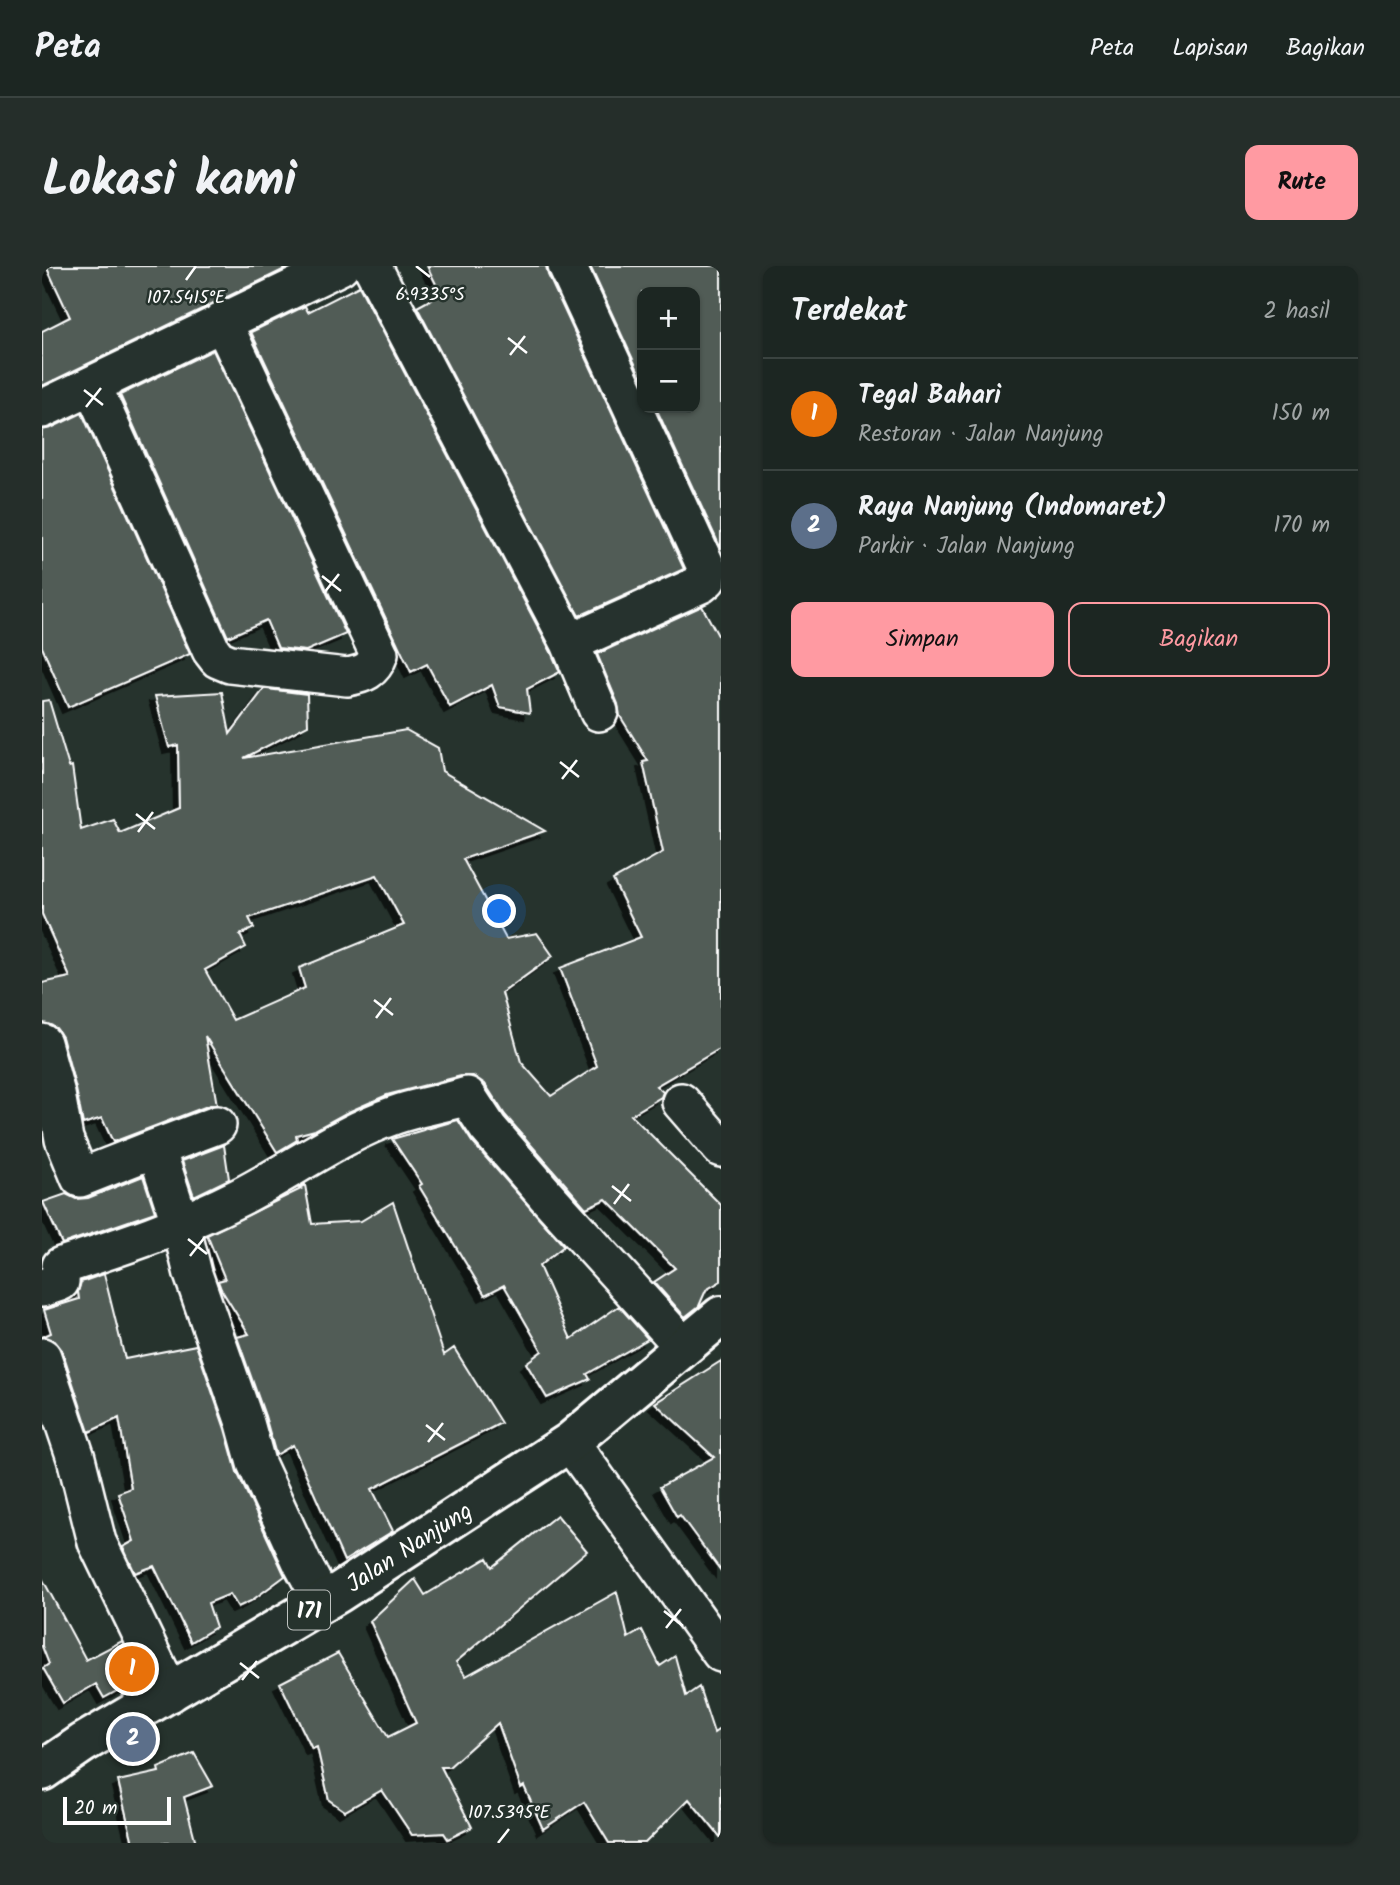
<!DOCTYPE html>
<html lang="id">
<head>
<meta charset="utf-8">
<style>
	:root { --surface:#1c2622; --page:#252e2a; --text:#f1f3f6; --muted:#a0a5a5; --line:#3a4340; --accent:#ff9aa2 }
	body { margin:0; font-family:Kalam,sans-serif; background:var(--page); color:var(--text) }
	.controls { position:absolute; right:21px; top:21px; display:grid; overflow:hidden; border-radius:14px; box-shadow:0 2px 5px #0004 }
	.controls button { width:63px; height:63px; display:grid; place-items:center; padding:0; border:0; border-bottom:2px solid var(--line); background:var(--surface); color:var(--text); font:35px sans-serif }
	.scale { position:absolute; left:21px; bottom:18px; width:108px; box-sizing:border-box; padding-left:7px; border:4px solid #fff; border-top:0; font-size:19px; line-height:24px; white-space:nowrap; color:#fff; -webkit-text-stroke:5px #26332d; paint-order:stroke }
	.you { position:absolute; left:458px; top:646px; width:24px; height:24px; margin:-18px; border:5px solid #fff; border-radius:50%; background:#1a73e8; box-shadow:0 0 0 10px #1a73e833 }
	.badge { display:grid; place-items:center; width:46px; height:46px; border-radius:50%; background:var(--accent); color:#fff; font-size:23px; font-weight:700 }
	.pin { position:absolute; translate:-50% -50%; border:4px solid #fff; box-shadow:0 2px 7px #0006 }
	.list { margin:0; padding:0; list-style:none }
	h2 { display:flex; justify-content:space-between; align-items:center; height:91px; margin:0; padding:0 28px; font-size:30px }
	h2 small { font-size:23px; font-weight:400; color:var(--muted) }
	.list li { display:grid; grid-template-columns:46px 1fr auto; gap:21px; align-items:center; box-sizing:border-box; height:112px; padding:0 28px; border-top:2px solid var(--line) }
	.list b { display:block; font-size:26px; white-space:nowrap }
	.list p { margin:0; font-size:23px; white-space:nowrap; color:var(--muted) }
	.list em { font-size:23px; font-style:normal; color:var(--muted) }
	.actions { display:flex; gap:14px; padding:21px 28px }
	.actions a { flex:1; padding:16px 0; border:2px solid var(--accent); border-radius:14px; text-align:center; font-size:24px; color:var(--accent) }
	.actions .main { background:var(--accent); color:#111 }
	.map { position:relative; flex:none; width:679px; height:1577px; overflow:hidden; border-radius:14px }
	header { display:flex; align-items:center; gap:42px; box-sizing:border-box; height:98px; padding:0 35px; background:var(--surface); border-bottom:2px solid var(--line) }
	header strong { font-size:33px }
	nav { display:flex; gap:38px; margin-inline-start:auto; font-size:24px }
	.intro { display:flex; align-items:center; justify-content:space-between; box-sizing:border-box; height:168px; padding:0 42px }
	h1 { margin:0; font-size:49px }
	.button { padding:18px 32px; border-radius:14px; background:var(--accent); color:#111; font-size:24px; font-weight:700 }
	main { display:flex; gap:42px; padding:0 42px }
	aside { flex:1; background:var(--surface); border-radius:14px; box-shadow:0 2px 5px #0004 }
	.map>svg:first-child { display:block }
	.building { fill:#515c57; stroke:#fff; stroke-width:2; fill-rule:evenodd; filter:url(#shadow) }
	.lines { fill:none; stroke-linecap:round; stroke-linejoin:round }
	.street-casing { stroke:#fff; stroke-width:42 }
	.primary-casing { stroke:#fff; stroke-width:44 }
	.street { stroke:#26332d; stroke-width:37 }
	.primary { stroke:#26332d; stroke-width:38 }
	.ticks { fill:none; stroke:#fff; stroke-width:2.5 }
	.labels { text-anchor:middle; stroke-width:5; stroke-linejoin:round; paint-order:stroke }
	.shield { fill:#26332d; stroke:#bec2c0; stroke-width:2 }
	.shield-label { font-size:23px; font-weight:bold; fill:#fff }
	.street-label { font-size:24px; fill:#fff; stroke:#26332d }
	.ticks-label { font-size:18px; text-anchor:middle; fill:#fff; stroke:#26332d; stroke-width:5; stroke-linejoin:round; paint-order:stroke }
</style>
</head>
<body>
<header>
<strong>Peta</strong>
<nav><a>Peta</a><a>Lapisan</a><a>Bagikan</a></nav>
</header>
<div class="intro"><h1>Lokasi kami</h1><a class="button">Rute</a></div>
<main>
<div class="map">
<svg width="679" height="1577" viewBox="0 0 679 1577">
	<defs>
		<filter id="shadow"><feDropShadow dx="-6" dy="6" stdDeviation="0" flood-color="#0009"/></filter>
	</defs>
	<rect width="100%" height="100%" fill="#26332d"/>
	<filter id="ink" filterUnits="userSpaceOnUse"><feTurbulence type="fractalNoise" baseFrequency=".0143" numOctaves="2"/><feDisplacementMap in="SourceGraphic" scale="14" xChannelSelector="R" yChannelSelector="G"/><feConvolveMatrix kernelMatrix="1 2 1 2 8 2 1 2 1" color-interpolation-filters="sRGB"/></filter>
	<g filter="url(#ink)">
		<path class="building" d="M4,0H244L245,2L0,120V65L28,51Z
			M385,0H504L506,9L642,303L537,350L375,41L399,28Z
			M548,0H679V283L614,142H653V26H600V113Z
			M317,20L509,386L518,406L485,423L488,447L458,441L450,419L408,441L385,398L369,406L209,66L263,40L266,46Z
			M171,84L304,368L264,385L236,382L224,354L186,371L78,129Z
			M40,147L148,388L26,441L0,381V164L9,162Z
			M660,340L679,375V782L614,820L621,826L619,831L589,849L679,939V1015L664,1024L657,1040L643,1051L612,1016L633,1002L564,933L544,942L463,849L443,818L431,810H419L345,829L304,847L273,864L254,869L255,874L235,886L163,770L175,839H168L71,876L60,852L41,858L34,823L20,771L14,762L0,757V717L28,711L0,648V435L7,434L27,501L30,500L39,564L71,553L78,567L137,542L136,479L127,481L113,430L180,426L188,468L222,423H225L265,428L266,459L202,492L364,464L396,482L400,505L503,565L421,593L464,673L495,667L511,690L460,727L479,796L509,830L555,800L518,702L599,671L571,614L621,586L601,496L606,495L578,450L576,438L555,388ZM335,609L362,659L257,702L263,722L191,754L163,704L204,681L198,669L212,662L207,652Z
			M416,854L430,876L522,980L497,1000L529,1073L577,1040L606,1073L545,1108L548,1113L505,1132L484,1097L500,1085L462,1019L443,1029L377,920L380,918L350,873Z
			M182,879L187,913L152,930L140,895Z
			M101,910L113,946L20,978L1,936L24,928L34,933L46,932Z
			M263,919L270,958L319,955L351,936L402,1089L412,1082L459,1157L330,1223L351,1265L302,1295L251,1179L234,1189L223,1150L195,1071L207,1068L179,1023L176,1015L183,1013L165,969L259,923L257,922Z
			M62,1008L83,1093L154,1079L183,1163L195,1206L243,1310L209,1335L196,1341L188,1328L166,1337L174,1361L149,1376L112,1300L93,1307L81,1281L92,1275L76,1227L89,1222L77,1152L47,1166L20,1084L13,1075L0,1071L9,1067L2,1044L37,1033L36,1026L39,1016Z
			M679,1095V1305L638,1249L635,1251L618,1221L672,1191L613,1137Z
			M515,1249L545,1285L414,1396L424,1410L575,1326L586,1372L600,1364L618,1400L633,1390L644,1430L657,1421L672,1467L679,1462V1572L647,1533L603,1577H567L542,1536L501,1563L482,1520L479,1522L456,1457L407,1501H399L430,1561L406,1573L402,1567L370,1569L340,1524L303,1545L287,1534L275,1481L270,1483L238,1417L296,1387L346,1471L374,1457L328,1355L373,1313L383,1329L445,1292L450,1301Z
			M0,1312L44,1394L80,1375L98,1412L62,1432L54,1418L21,1437L1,1402L7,1398L0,1380Z
			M152,1487L171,1520L142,1531L154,1577H91L76,1515L117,1506L116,1502Z"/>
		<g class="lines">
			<g class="street-casing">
				<path id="street" d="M330,0L528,377L557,446
					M525,0L666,305L665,313L659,318L528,377
					M50,119L169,384L176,393L188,398L305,411C322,408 331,405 337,388L180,55
					M0,143L298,0
					M0,777L14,828L22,873L38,912L114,882L139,959L151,1008L203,1157L214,1197L261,1299L281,1336
					M639,836L679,882
					M114,882L175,859
					M0,1022L18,1016L19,1000C81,980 139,961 198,931C249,905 298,868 353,849C375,841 401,838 425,830L446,862L503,928L641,1080
					M0,1091L34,1192L55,1276L128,1427
					M528,1176L679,1387"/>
			</g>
			<g class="primary-casing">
				<path id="primary" d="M0,1505L41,1477L296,1327L528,1176L679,1050"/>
			</g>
			<use href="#street" class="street"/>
			<use href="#primary" class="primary"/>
		</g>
	</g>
	<path class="ticks" d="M374,0L388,11M144,14L154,0M466,72L485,87M468,89L483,70M42,124L61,139M44,141L59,122M280,310L299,325M282,327L297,308M518,496L537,511M520,513L535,494M94,548L113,563M96,566L111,546M332,734L351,749M334,752L349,732M570,920L589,935M572,938L587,918M146,973L165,988M148,990L163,971M384,1159L403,1174M386,1176L401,1157M622,1345L641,1360M624,1362L639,1343M198,1397L217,1412M200,1414L215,1395M456,1577L467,1563"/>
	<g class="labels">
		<rect class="shield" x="246" y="1324.5" width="42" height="39" rx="5"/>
		<g class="shield-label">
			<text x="267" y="1352">171</text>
		</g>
		<g class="street-label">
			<text transform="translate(367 1281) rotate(-33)" y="8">Jalan Nanjung</text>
		</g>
	</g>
	<g class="ticks-label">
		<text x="388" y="34">6.9335°S</text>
		<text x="144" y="37">107.5415°E</text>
		<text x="467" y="1552">107.5395°E</text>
	</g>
</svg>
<div class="controls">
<button>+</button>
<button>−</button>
</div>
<div class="scale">20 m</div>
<div class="you"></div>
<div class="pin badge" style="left:90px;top:1403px;background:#e8710a">1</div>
<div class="pin badge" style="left:91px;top:1473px;background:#5c6f8a">2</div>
</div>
<aside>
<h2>Terdekat<small>2 hasil</small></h2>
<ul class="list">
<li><span class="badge" style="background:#e8710a">1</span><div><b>Tegal Bahari</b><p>Restoran · Jalan Nanjung</p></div><em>150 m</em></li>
<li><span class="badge" style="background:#5c6f8a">2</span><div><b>Raya Nanjung (Indomaret)</b><p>Parkir · Jalan Nanjung</p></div><em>170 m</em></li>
</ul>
<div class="actions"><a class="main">Simpan</a><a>Bagikan</a></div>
</aside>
</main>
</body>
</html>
